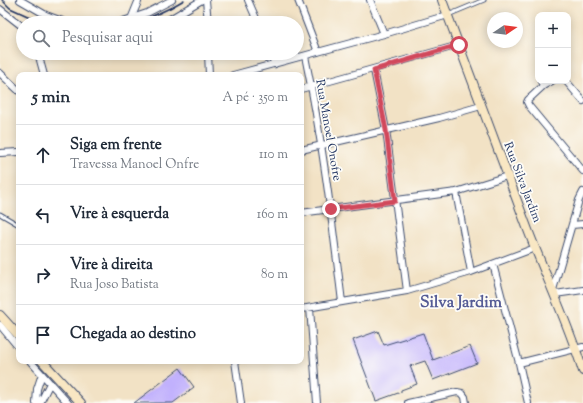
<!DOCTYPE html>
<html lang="pt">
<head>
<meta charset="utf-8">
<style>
	:root { --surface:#fff; --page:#f6f6f7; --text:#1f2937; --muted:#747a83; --line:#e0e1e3 }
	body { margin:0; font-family:"Sorts Mill Goudy",serif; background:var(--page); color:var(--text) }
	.controls { position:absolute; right:12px; top:12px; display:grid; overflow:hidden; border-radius:8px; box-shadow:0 2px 10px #0003 }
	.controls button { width:36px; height:36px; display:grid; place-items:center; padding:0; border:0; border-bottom:1px solid var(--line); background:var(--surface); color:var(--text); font:20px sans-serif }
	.compass { position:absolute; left:487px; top:12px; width:36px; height:36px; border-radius:50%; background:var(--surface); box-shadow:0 2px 10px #0003; rotate:77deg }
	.stop { position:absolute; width:12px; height:12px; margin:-9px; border:3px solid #d1495b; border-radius:50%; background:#fff }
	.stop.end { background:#d1495b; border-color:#fff; box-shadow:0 1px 4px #0008 }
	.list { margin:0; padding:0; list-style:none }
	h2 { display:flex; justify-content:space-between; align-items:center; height:52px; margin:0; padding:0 16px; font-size:17px }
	h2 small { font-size:13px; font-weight:400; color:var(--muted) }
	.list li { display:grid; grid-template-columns:26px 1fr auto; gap:12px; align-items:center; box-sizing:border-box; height:60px; padding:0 16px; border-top:1px solid var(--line) }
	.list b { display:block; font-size:15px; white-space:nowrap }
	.list p { margin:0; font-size:13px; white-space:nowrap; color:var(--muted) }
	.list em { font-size:13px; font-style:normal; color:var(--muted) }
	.icon { flex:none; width:22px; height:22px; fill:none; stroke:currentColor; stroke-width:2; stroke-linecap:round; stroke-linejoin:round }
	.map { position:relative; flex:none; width:583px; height:403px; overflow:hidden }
	.search { position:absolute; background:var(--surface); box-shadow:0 2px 10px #0003; left:16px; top:16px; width:288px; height:44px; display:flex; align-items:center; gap:10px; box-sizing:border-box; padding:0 14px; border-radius:22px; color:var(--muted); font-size:15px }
	.panel { position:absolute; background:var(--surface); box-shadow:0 2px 10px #0003; left:16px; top:72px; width:288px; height:292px; border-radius:8px }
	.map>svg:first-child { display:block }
	.building { fill:#c1b1fd }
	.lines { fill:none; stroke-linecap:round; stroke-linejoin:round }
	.lane-casing { stroke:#3b4a6d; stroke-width:5 }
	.street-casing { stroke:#3b4a6d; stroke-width:8 }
	.secondary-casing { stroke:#3b4a6d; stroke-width:10 }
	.lane { stroke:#fff; stroke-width:3 }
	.street { stroke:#fff; stroke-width:6 }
	.secondary { stroke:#f9e7c3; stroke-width:8 }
	.rail { stroke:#1b2f5e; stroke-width:1.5 }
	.route { stroke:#d1495b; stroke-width:5 }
	.labels { text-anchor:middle; stroke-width:3.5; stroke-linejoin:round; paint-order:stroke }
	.street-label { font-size:12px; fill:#1b2f5e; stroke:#fdfcf7 }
	.district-label { font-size:16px; font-weight:bold; fill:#555c96; stroke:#fdfcf7 }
</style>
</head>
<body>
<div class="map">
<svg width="583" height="403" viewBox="0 0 583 403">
	<rect width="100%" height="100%" fill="#fdfcf7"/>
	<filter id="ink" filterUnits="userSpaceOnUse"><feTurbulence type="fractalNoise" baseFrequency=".025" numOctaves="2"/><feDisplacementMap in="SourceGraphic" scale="8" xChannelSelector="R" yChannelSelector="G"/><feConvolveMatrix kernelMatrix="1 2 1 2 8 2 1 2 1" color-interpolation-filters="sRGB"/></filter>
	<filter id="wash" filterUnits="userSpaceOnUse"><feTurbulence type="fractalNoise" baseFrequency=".012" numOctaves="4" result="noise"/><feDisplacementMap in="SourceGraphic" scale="16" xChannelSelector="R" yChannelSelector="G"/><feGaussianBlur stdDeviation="0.9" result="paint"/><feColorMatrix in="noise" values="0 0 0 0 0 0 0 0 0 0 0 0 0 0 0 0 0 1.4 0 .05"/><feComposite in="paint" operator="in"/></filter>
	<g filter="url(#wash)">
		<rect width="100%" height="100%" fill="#f2e2c5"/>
		<g id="blocks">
			<path class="building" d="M378,331L384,345L423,333L433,360L470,346L477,363L433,380L425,361L410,366L417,384L401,390V392L376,401L353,340Z
				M180,368L194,387L173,403H134Z"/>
		</g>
	</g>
	<g filter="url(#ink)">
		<use href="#blocks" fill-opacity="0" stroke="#3b4a6d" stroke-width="1"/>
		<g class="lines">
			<g class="lane-casing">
				<path id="lane" d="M448,15L484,0
					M0,214L19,225"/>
			</g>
			<g class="street-casing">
				<path id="street" d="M20,0L46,15L68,23
					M206,0L208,23
					M248,0L258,23
					M298,0L318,52
					M370,0L384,34
					M0,9L23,27
					M131,19L138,2
					M117,23L147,13L172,0
					M163,23L202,0
					M38,53L44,75
					M208,53L209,75
					M270,53L275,64
					M305,56C322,137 332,220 342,302
					M374,70L386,130L407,291
					M0,73L19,91
					M233,75L384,34L448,15
					M541,81L543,86L528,100L527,102L529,106L583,171
					M566,81L583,101
					M543,86L552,81
					M301,89L459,45
					M301,150L439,118L481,106
					M0,153L19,152
					M456,192L471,272
					M301,213L456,192L507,176
					M572,225L583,224
					M493,264L519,363L528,403
					M553,290L579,200L583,192
					M555,294L583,290
					M310,308L317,403
					M301,309L407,291L471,272L535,248
					M0,325L19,348
					M30,361L68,403
					M235,361L241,403
					M519,363L583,347
					M36,403L37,389L42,374
					M40,403L50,383
					M408,403L457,392L462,393L465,397L466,403"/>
			</g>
			<g class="secondary-casing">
				<path id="secondary" d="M442,0C471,77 499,153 528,230C546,277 568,323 583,371
					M0,315L19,336
					M42,361L81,403"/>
			</g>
			<use href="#lane" class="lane"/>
			<use href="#street" class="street"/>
			<use href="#secondary" class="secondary"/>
			<path class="rail" d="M2,0L10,8L43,23
				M138,23L170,8L184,0"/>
		</g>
	</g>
	<g class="lines" filter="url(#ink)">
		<path class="route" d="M331,209L395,201L386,130L374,70L459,45"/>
	</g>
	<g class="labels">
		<g class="street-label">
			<text transform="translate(329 130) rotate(80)" y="4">Rua Manoel Onofre</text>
			<text transform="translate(523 182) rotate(69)" y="4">Rua Silva Jardim</text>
		</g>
		<g class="district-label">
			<text x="461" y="307">Silva Jardim</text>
		</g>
	</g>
</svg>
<div class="controls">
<button>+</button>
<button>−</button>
</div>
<svg class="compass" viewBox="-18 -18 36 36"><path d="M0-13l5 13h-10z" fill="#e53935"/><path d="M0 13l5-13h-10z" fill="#747a83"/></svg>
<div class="stop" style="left:459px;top:45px"></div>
<div class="stop end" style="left:331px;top:209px"></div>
<div class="search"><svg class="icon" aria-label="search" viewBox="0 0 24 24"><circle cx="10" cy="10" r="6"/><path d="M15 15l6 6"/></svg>Pesquisar aqui</div>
<section class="panel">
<h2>5 min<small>A pé · 350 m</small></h2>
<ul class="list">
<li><svg class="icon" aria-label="ahead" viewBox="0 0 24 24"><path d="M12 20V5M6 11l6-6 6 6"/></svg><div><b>Siga em frente</b><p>Travessa Manoel Onfre</p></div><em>110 m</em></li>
<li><svg class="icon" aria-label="left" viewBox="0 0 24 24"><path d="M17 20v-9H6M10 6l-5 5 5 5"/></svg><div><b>Vire à esquerda</b></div><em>160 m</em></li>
<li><svg class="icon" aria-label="right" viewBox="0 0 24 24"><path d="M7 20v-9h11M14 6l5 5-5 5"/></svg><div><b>Vire à direita</b><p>Rua Joso Batista</p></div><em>80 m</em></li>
<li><svg class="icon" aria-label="arrive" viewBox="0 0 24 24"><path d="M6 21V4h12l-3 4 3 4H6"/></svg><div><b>Chegada ao destino</b></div></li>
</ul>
</section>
</div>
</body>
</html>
